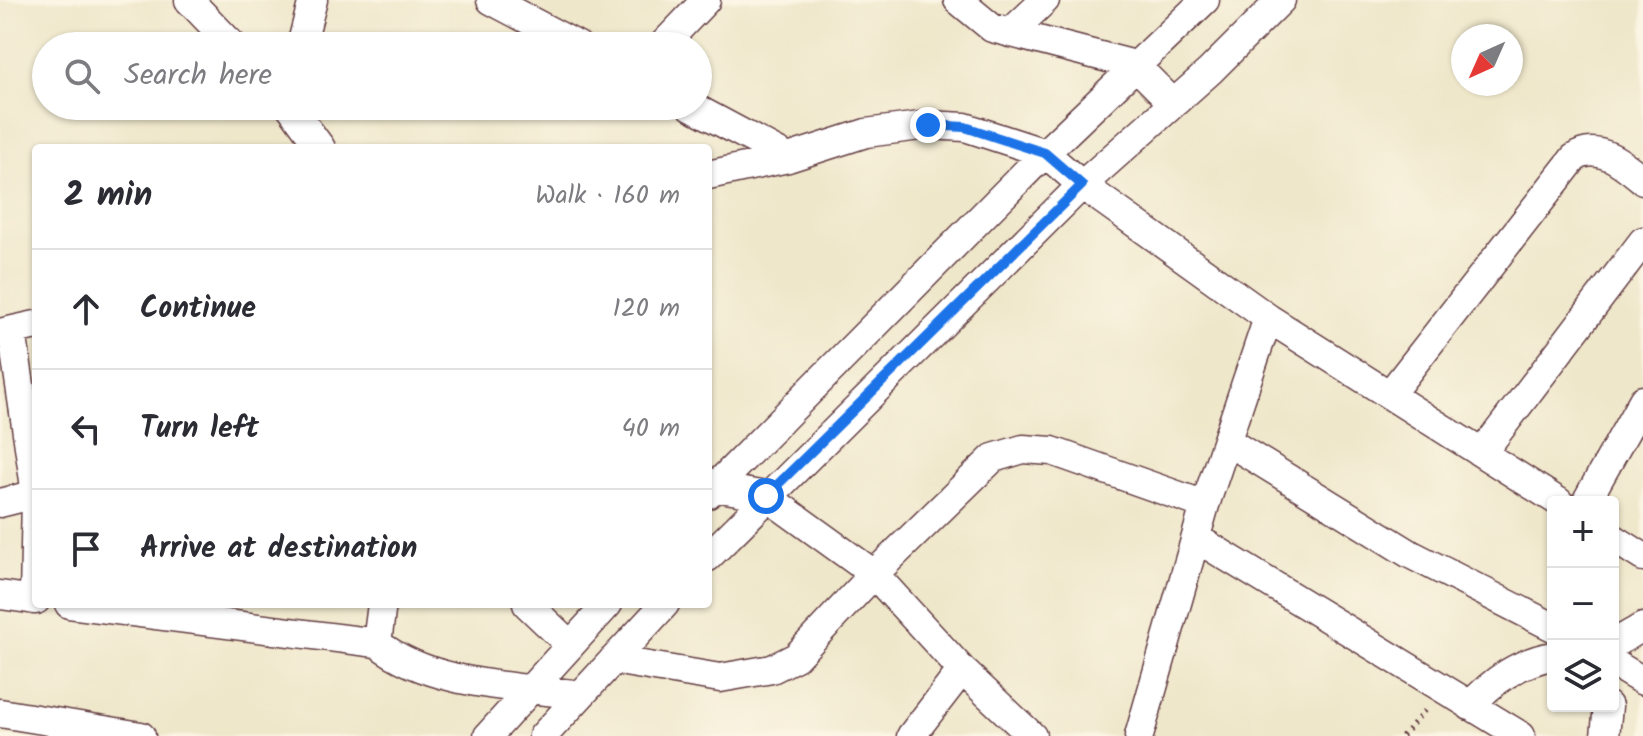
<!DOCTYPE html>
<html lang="en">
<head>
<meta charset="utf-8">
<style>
	:root { --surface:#fff; --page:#f7f7f7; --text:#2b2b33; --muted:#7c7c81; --line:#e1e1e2 }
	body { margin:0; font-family:Kalam,sans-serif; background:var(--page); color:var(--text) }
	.controls { position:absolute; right:24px; bottom:24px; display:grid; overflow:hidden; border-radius:8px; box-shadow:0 2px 6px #0004 }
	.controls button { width:72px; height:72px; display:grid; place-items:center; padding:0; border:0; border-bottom:2px solid var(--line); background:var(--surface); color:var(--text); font:40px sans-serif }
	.compass { position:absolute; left:1451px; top:24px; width:72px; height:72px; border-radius:50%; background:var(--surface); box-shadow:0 2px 6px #0004; rotate:225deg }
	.stop { position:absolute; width:24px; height:24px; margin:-18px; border:6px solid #1a73e8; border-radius:50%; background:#fff }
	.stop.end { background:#1a73e8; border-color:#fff; box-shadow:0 2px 8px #0008 }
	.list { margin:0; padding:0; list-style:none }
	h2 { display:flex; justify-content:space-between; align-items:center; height:104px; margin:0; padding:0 32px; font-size:34px }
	h2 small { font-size:26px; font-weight:400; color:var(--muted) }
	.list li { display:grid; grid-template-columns:52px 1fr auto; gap:24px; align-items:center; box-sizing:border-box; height:120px; padding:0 32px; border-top:2px solid var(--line) }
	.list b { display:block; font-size:30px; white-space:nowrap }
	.list em { font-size:26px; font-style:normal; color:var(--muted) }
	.icon { flex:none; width:44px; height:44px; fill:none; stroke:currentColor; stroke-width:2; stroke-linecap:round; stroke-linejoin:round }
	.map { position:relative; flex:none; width:1643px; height:736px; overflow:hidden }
	.search { position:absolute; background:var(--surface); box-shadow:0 2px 6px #0004; left:32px; top:32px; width:680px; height:88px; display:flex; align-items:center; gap:20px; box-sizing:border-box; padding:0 28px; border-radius:44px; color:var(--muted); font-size:30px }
	.panel { position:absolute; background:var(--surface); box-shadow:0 2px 6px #0004; left:32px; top:144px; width:680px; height:464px; border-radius:8px }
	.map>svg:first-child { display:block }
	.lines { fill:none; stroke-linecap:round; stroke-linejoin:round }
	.minor-casing { stroke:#633d43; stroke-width:31 }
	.path { stroke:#633d43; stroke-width:5; stroke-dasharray:2 6; stroke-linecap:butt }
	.minor { stroke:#fff; stroke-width:28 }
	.route { stroke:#1a73e8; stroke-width:10 }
</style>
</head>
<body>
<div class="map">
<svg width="1643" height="736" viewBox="0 0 1643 736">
	<rect width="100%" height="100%" fill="#fcf5e5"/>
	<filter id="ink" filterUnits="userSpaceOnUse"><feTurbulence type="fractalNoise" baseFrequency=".0125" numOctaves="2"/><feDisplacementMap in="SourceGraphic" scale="16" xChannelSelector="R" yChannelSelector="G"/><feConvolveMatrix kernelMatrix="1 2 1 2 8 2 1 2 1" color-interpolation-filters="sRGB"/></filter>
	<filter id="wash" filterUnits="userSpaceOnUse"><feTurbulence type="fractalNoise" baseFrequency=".006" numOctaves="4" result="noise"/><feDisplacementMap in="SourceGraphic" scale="32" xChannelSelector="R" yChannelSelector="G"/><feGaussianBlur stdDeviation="1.8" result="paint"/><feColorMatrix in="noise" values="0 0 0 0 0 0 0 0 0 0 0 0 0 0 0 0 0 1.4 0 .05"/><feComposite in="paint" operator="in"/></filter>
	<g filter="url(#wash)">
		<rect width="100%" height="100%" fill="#efe7ca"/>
	</g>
	<g filter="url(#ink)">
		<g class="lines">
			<g class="minor-casing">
				<path id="minor" d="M189,0L233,46
					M491,0L578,46
					M958,0L992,28L1135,65L1173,103
					M1010,33L1045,0
					M301,46L313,0
					M662,46L706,0
					M290,106L321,148
					M691,106L788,158
					M708,175L788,158L866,133L928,125L965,127L1045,153L1082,185L1268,318L1205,505L1139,736
					M1268,318L1559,502
					M12,331L36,494L34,600
					M0,333L36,325
					M1390,394L1574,158C1597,141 1624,164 1643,180
					M1227,441L1410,554L1553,627
					M1482,453L1643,241
					M708,482L715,487L766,496L874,574L962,670L1032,736
					M708,494L1045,153L1205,0
					M1586,502L1643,400
					M0,503L36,494
					M1196,538L1521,736
					M1613,538L1643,557
					M708,557L1082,185L1210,71L1281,0
					M0,595L36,600
					M69,604L377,643C432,686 514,686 581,695
					M527,604L570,645
					M377,643L382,604
					M1613,644L1643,627
					M613,660L720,678L772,669L796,657L874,574L993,458L1023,449L1052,451L1205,505
					M1613,663L1643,681
					M1470,706C1491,682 1520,661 1553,656
					M0,713L141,736
					M488,736L608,604
					M543,736L665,604
					M911,736L962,670
					M1605,736L1608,706"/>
			</g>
			<path class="path" d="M1402,736L1428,707"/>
			<use href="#minor" class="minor"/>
		</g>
	</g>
	<g class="lines" filter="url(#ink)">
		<path class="route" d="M766,496L1082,185L1045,153L965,127L928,125"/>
	</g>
</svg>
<div class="controls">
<button>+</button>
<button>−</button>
<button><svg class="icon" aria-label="layers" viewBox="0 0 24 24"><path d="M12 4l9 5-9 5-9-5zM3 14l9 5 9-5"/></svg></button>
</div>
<svg class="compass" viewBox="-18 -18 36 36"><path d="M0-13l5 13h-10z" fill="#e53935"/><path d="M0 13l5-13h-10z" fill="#7c7c81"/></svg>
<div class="stop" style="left:766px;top:496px"></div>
<div class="stop end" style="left:928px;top:125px"></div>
<div class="search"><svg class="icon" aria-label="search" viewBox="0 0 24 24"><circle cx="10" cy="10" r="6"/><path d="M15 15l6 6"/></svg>Search here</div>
<section class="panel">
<h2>2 min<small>Walk · 160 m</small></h2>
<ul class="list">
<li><svg class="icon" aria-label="ahead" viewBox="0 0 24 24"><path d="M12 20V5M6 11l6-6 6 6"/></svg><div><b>Continue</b></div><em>120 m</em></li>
<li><svg class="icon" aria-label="left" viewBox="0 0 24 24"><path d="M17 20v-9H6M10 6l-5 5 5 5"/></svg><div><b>Turn left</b></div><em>40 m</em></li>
<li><svg class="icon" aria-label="arrive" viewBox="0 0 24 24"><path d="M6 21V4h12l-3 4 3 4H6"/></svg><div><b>Arrive at destination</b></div></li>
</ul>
</section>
</div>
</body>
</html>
